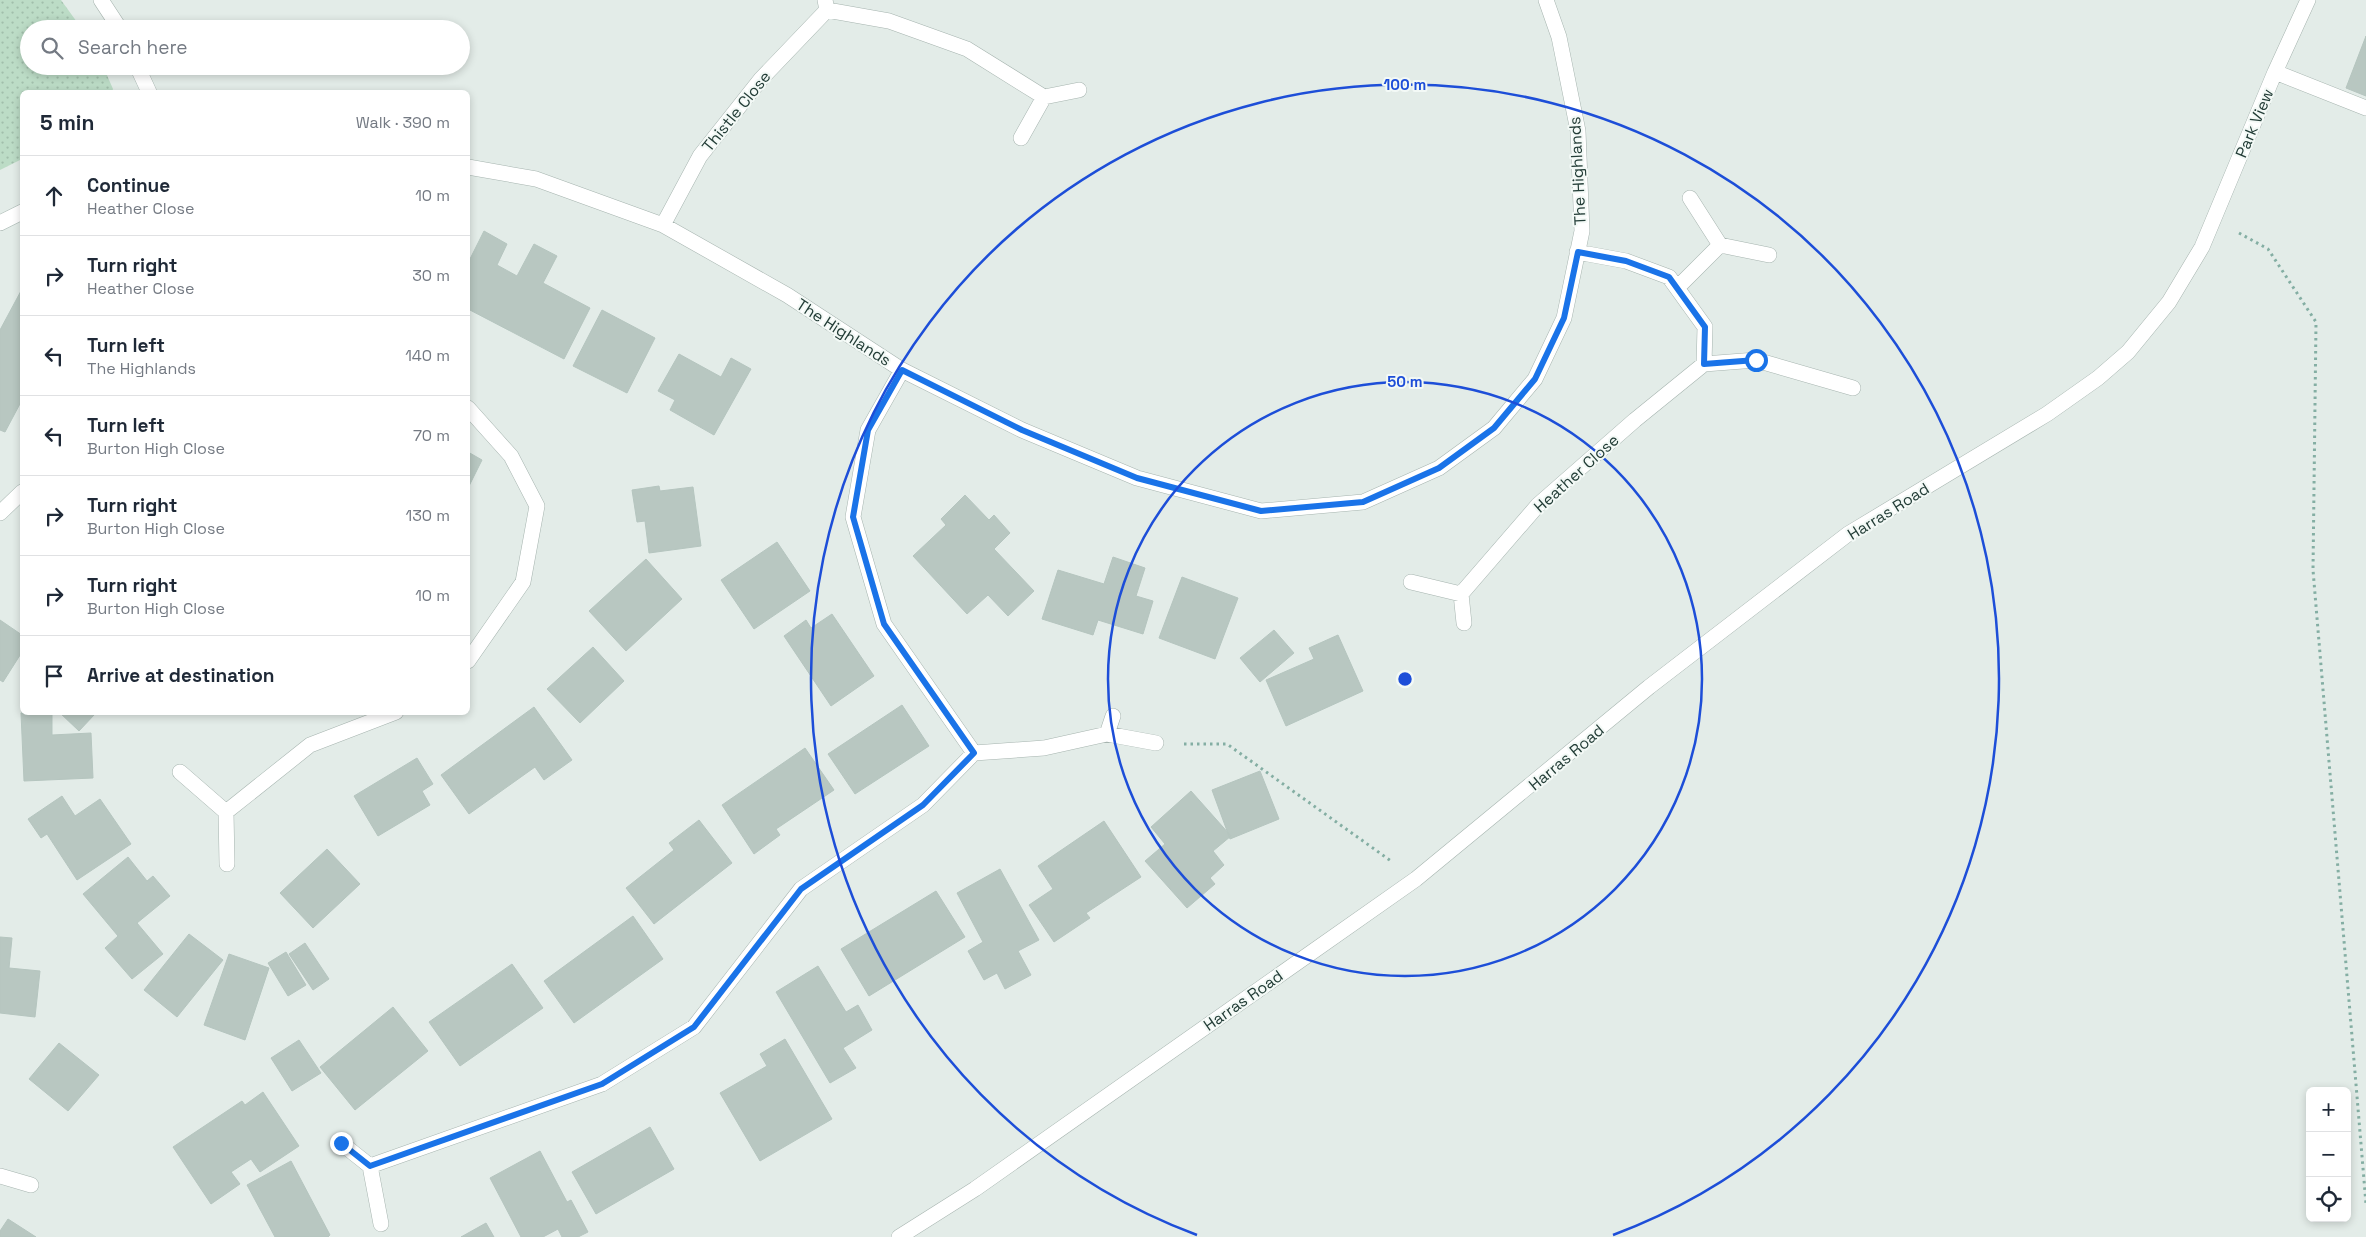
<!DOCTYPE html>
<html lang="en">
<head>
<meta charset="utf-8">
<style>
	:root { --surface:#fff; --page:#f2f2f3; --text:#1f2937; --muted:#747a83; --line:#e0e1e3 }
	body { margin:0; font-family:"Space Grotesk",sans-serif; background:var(--page); color:var(--text) }
	.controls { position:absolute; right:15px; bottom:15px; display:grid; overflow:hidden; border-radius:8px; box-shadow:0 2px 8px #0003 }
	.controls button { width:45px; height:45px; display:grid; place-items:center; padding:0; border:0; border-bottom:1px solid var(--line); background:var(--surface); color:var(--text); font:25px sans-serif }
	.stop { position:absolute; width:15px; height:15px; margin:-11px; border:4px solid #1a73e8; border-radius:50%; background:#fff }
	.stop.end { background:#1a73e8; border-color:#fff; box-shadow:0 1px 5px #0008 }
	.list { margin:0; padding:0; list-style:none }
	h2 { display:flex; justify-content:space-between; align-items:center; height:65px; margin:0; padding:0 20px; font-size:21px }
	h2 small { font-size:16px; font-weight:400; color:var(--muted) }
	.list li { display:grid; grid-template-columns:32px 1fr auto; gap:15px; align-items:center; box-sizing:border-box; height:80px; padding:0 20px; border-top:1px solid var(--line) }
	.list b { display:block; font-size:19px; white-space:nowrap }
	.list p { margin:0; font-size:16px; white-space:nowrap; color:var(--muted) }
	.list em { font-size:16px; font-style:normal; color:var(--muted) }
	.icon { flex:none; width:28px; height:28px; fill:none; stroke:currentColor; stroke-width:2; stroke-linecap:round; stroke-linejoin:round }
	.map { position:relative; flex:none; width:2366px; height:1237px; overflow:hidden }
	.search { position:absolute; background:var(--surface); box-shadow:0 2px 8px #0003; left:20px; top:20px; width:450px; height:55px; display:flex; align-items:center; gap:12px; box-sizing:border-box; padding:0 18px; border-radius:28px; color:var(--muted); font-size:19px }
	.panel { position:absolute; background:var(--surface); box-shadow:0 2px 8px #0003; left:20px; top:90px; width:450px; height:625px; border-radius:8px }
	.map>svg:first-child { display:block }
	.grass { fill:url(#grass-dots) }
	.building { fill:#b8c7c1; stroke:#b5c5bf }
	.lines { fill:none; stroke-linecap:round; stroke-linejoin:round }
	.minor-casing { stroke:#a6b4af; stroke-width:16 }
	.path { stroke:#84aea3; stroke-width:3; stroke-dasharray:2.5 4; stroke-linecap:butt }
	.minor { stroke:#fff; stroke-width:15 }
	.route { stroke:#1a73e8; stroke-width:6 }
	.ring { fill:none; stroke:#1d4ed8; stroke-width:2.5 }
	.labels { text-anchor:middle; stroke-width:4; stroke-linejoin:round; paint-order:stroke }
	.street-label { font-size:16px; fill:#233d37; stroke:#f3f9f6 }
	.centre { fill:#1d4ed8; stroke:#f3f9f6; stroke-width:2.5 }
	.ring-label { font-size:15px; text-anchor:middle; font-weight:bold; fill:#1d4ed8; stroke:#f3f9f6; stroke-width:4; stroke-linejoin:round; paint-order:stroke }
</style>
</head>
<body>
<div class="map">
<svg width="2366" height="1237" viewBox="0 0 2366 1237">
	<defs>
		<pattern id="grass-dots" width="8" height="8" patternUnits="userSpaceOnUse" patternTransform="scale(1.25)"><rect width="8" height="8" fill="#bcdcc6"/><path d="M2 2h.1M6 6h.1" fill="none" stroke="#a1beab" stroke-width="1.8" stroke-linecap="round"/></pattern>
	</defs>
	<rect width="100%" height="100%" fill="#e3ece8"/>
	<path class="grass" d="M0,0H61L82,29H29V66H103L113,89L112,92H22V159L0,170Z"/>
	<path class="building" d="M2366,36V96L2346,88Z
		M484,231L507,244L497,265L517,276L534,244L557,256L543,283L590,308L564,359L468,309V263Z
		M22,289V400L5,432L0,430V330Z
		M602,310L655,338L627,393L573,366Z
		M679,354L721,377L731,358L751,369L714,435L670,410L675,400L658,391Z
		M468,452L482,460L468,488Z
		M659,486L660,491L693,487L701,546L649,553L645,521L637,522L632,490Z
		M965,495L989,520L994,515L1010,533L994,549L1034,591L1008,616L988,595L967,614L913,556L946,525L941,519Z
		M777,542L810,591L754,629L721,580Z
		M1113,557L1145,568L1136,596L1153,601L1143,634L1098,620L1093,635L1042,619L1058,570L1104,584Z
		M646,559L682,599L626,651L589,611Z
		M1182,577L1238,598L1215,659L1159,638Z
		M832,614L874,676L831,706L784,636L806,620L811,628Z
		M0,620L22,635V652L3,682L0,680Z
		M1274,630L1294,653L1260,682L1240,658Z
		M1338,635L1363,691L1286,726L1266,680L1314,659L1309,648Z
		M593,647L624,681L580,723L547,689Z
		M902,705L929,746L855,794L828,754Z
		M534,707L572,760L544,780L535,767L469,814L441,775Z
		M52,712V735L91,733L93,778L24,781L21,713Z
		M59,712H91L94,715L79,731Z
		M805,748L834,790L776,829L780,835L754,854L722,805Z
		M417,758L433,784L422,791L430,805L378,836L354,796Z
		M1260,771L1279,819L1230,839L1212,790Z
		M1191,791L1231,836L1213,851L1224,865L1210,878L1215,884L1187,908L1145,861L1165,844L1151,827Z
		M62,796L75,816L100,799L131,844L77,880L47,834L41,838L28,819Z
		M699,820L732,863L654,924L626,888L674,850L669,843Z
		M1104,821L1141,877L1086,913L1090,918L1054,942L1029,905L1053,889L1038,866Z
		M327,849L360,884L313,928L280,893Z
		M128,857L147,881L153,876L170,896L137,923L163,954L132,979L105,948L118,936L83,894Z
		M1000,869L1039,940L1018,951L1031,975L1005,989L997,973L984,980L968,951L983,942L957,893Z
		M936,891L965,937L869,996L841,949Z
		M633,916L663,959L574,1023L544,981Z
		M189,934L223,960L177,1017L144,990Z
		M0,937L12,938L9,968L40,971L35,1017L0,1013Z
		M305,943L329,979L313,990L289,954Z
		M286,952L306,985L288,996L268,963Z
		M229,954L269,968L245,1040L204,1025Z
		M512,964L543,1008L460,1066L429,1022Z
		M818,966L846,1012L858,1005L872,1030L843,1048L856,1068L830,1083L776,992Z
		M393,1007L428,1051L355,1110L320,1067Z
		M785,1039L832,1119L760,1161L720,1093L767,1066L760,1054Z
		M299,1040L321,1073L292,1091L271,1058Z
		M59,1043L99,1075L68,1111L29,1079Z
		M263,1092L299,1146L260,1172L251,1159L231,1172L240,1184L211,1204L173,1147L242,1101L245,1105Z
		M650,1127L674,1169L596,1214L572,1172Z
		M540,1151L567,1202L571,1200L588,1232L578,1237H562L558,1229L543,1237H521L490,1178Z
		M291,1161L330,1235L328,1237H275L247,1185Z
		M8,1219L36,1237H0V1231Z
		M486,1223L494,1237H461Z"/>
	<g class="lines">
		<g class="minor-casing">
			<path id="minor" d="M101,0L120,29
				M827,10L889,21L967,49L1044,97L1021,138
				M137,66L149,92
				M2275,72L2366,108
				M1044,97L1079,90
				M468,167L536,179L663,225L787,295L902,370L1022,430L1137,478L1261,511L1363,502L1439,468L1494,428L1535,379L1564,318L1582,231L1578,131L1559,37L1546,0
				M1690,198L1720,245
				M0,223L22,212
				M663,225L700,156L761,79L827,10L825,0
				M1677,288L1720,245L1769,255
				M1704,364L1756,360L1853,388
				M468,408L511,456L537,506L523,582L468,661
				M0,513L22,492
				M1411,582L1461,594L1538,505L1635,420L1704,364L1705,327L1669,277L1626,261L1577,252
				M1461,594L1464,623
				M1107,734L1113,716
				M974,753L1044,748L1107,734L1156,743
				M180,772L226,812
				M227,864L226,812L310,745L396,712
				M341,1143L370,1166
				M0,1176L31,1185
				M381,1224L370,1166L602,1084L694,1027L801,889L923,805L974,753L884,624L853,517L868,430L902,370
				M899,1237L975,1189L1416,879L1649,687L1848,534L2047,414L2098,378L2128,352L2169,302L2202,247L2275,72L2308,0"/>
		</g>
		<path class="path" d="M2239,233L2268,249L2316,322L2313,570L2366,1204
			M1184,744H1227L1391,861"/>
		<use href="#minor" class="minor"/>
	</g>
	<g class="lines">
		<path class="route" d="M341,1143L370,1166L602,1084L694,1027L801,889L923,805L974,753L884,624L853,517L868,430L902,370L1022,430L1137,478L1261,511L1363,502L1439,468L1494,428L1535,379L1564,318L1578,252L1626,261L1669,277L1705,327L1704,364L1756,360"/>
	</g>
	<g class="ring">
		<circle cx="1405" cy="679" r="297"/>
		<path d="M1197 1235A594 594 0 1 1 1613 1235"/>
	</g>
	<g class="labels">
		<g class="street-label">
			<text transform="translate(736 111) rotate(-51)" y="6">Thistle Close</text>
			<text transform="translate(2254 123) rotate(-67)" y="6">Park View</text>
			<text transform="translate(1577 171) rotate(-93)" y="6">The Highlands</text>
			<text transform="translate(844 332) rotate(33)" y="6">The Highlands</text>
			<text transform="translate(1576 473) rotate(-42)" y="6">Heather Close</text>
			<text transform="translate(1888 511) rotate(-32)" y="6">Harras Road</text>
			<text transform="translate(1566 757) rotate(-40)" y="6">Harras Road</text>
			<text transform="translate(1243 1000) rotate(-35)" y="6">Harras Road</text>
		</g>
	</g>
	<circle cx="1405" cy="679" r="8" class="centre"/>
	<g class="ring-label">
		<text x="1405" y="90">100 m</text>
		<text x="1405" y="387">50 m</text>
	</g>
</svg>
<div class="controls">
<button>+</button>
<button>−</button>
<button><svg class="icon" aria-label="locate" viewBox="0 0 24 24"><circle cx="12" cy="12" r="6"/><path d="M12 2v4M12 18v4M2 12h4M18 12h4"/></svg></button>
</div>
<div class="stop" style="left:1756px;top:360px"></div>
<div class="stop end" style="left:341px;top:1143px"></div>
<div class="search"><svg class="icon" aria-label="search" viewBox="0 0 24 24"><circle cx="10" cy="10" r="6"/><path d="M15 15l6 6"/></svg>Search here</div>
<section class="panel">
<h2>5 min<small>Walk · 390 m</small></h2>
<ul class="list">
<li><svg class="icon" aria-label="ahead" viewBox="0 0 24 24"><path d="M12 20V5M6 11l6-6 6 6"/></svg><div><b>Continue</b><p>Heather Close</p></div><em>10 m</em></li>
<li><svg class="icon" aria-label="right" viewBox="0 0 24 24"><path d="M7 20v-9h11M14 6l5 5-5 5"/></svg><div><b>Turn right</b><p>Heather Close</p></div><em>30 m</em></li>
<li><svg class="icon" aria-label="left" viewBox="0 0 24 24"><path d="M17 20v-9H6M10 6l-5 5 5 5"/></svg><div><b>Turn left</b><p>The Highlands</p></div><em>140 m</em></li>
<li><svg class="icon" aria-label="left" viewBox="0 0 24 24"><path d="M17 20v-9H6M10 6l-5 5 5 5"/></svg><div><b>Turn left</b><p>Burton High Close</p></div><em>70 m</em></li>
<li><svg class="icon" aria-label="right" viewBox="0 0 24 24"><path d="M7 20v-9h11M14 6l5 5-5 5"/></svg><div><b>Turn right</b><p>Burton High Close</p></div><em>130 m</em></li>
<li><svg class="icon" aria-label="right" viewBox="0 0 24 24"><path d="M7 20v-9h11M14 6l5 5-5 5"/></svg><div><b>Turn right</b><p>Burton High Close</p></div><em>10 m</em></li>
<li><svg class="icon" aria-label="arrive" viewBox="0 0 24 24"><path d="M6 21V4h12l-3 4 3 4H6"/></svg><div><b>Arrive at destination</b></div></li>
</ul>
</section>
</div>
</body>
</html>
